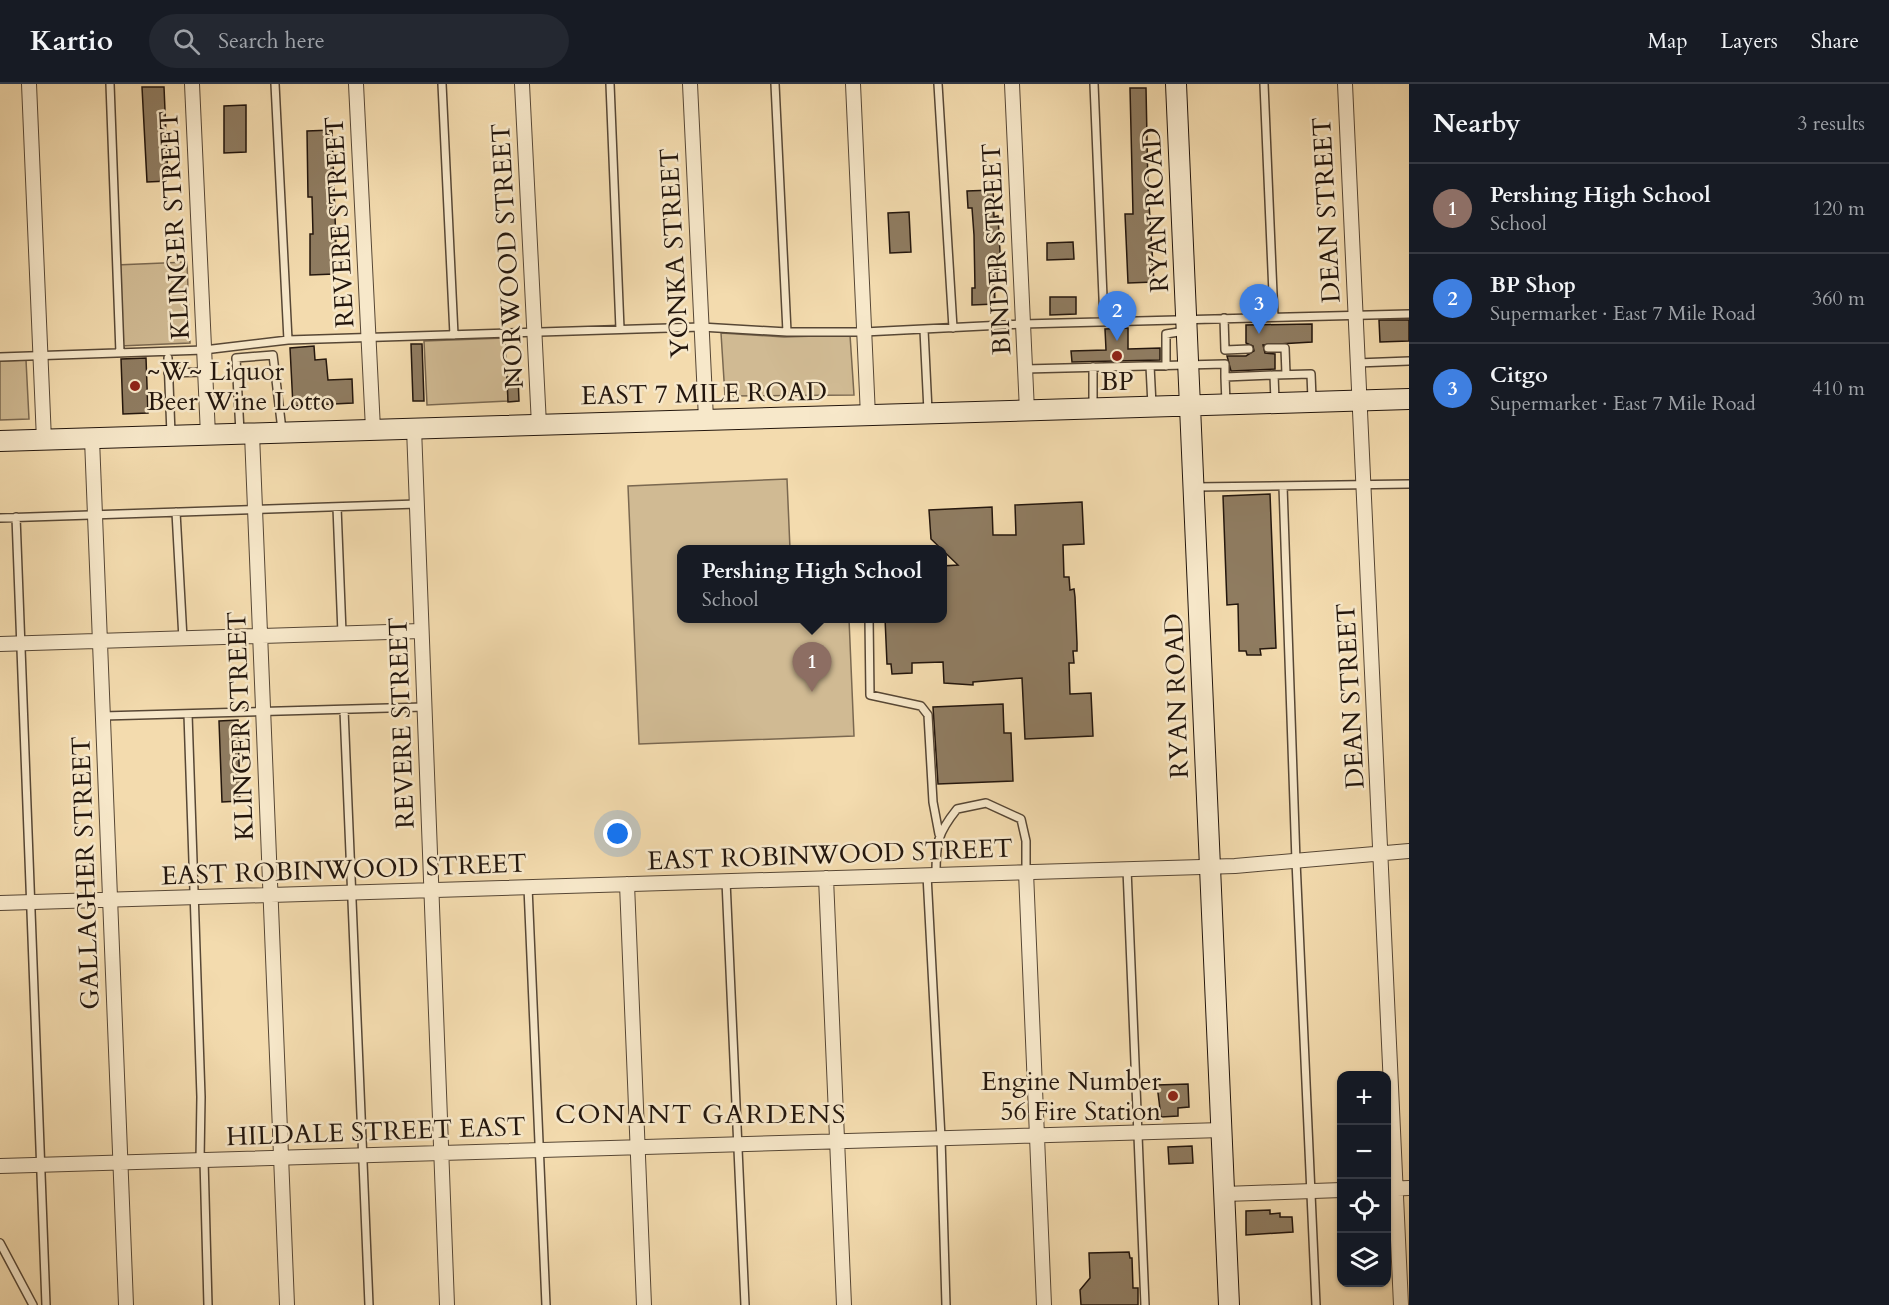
<!DOCTYPE html>
<html lang="en">
<head>
<meta charset="utf-8">
<style>
	:root { --surface:#171b24; --page:#242831; --text:#f1f3f6; --muted:#9ea1a6; --line:#363941; --accent:#b45309 }
	body { margin:0; font-family:Cardo,serif; background:var(--page); color:var(--text) }
	.controls { position:absolute; right:18px; bottom:18px; display:grid; overflow:hidden; border-radius:12px; box-shadow:0 2px 4px #0004 }
	.controls button { width:54px; height:54px; display:grid; place-items:center; padding:0; border:0; border-bottom:2px solid var(--line); background:var(--surface); color:var(--text); font:30px sans-serif }
	.you { position:absolute; left:618px; top:750px; width:21px; height:21px; margin:-15px; border:4px solid #fff; border-radius:50%; background:#1a73e8; box-shadow:0 0 0 9px #1a73e833 }
	.badge { display:grid; place-items:center; width:39px; height:39px; border-radius:50%; background:var(--accent); color:#fff; font-size:20px; font-weight:700 }
	.pin { position:absolute; translate:-50% -50px; filter:drop-shadow(0 2px 3px #0008) }
	.pin::after { content:''; position:absolute; top:32px; width:21px; height:18px; background:inherit; clip-path:polygon(0 0,100% 0,50% 100%) }
	.popup { position:absolute; left:677px; top:461px; width:270px; height:78px; box-sizing:border-box; display:grid; place-content:center; border-radius:12px; background:var(--surface); filter:drop-shadow(0 2px 4px #0005); font-size:20px; white-space:nowrap; color:var(--muted) }
	.popup b { font-size:22px; color:var(--text) }
	.popup::after { content:''; position:absolute; left:50%; top:100%; margin-left:-12px; border:12px solid transparent; border-top-color:var(--surface) }
	.list { margin:0; padding:0; list-style:none }
	h2 { display:flex; justify-content:space-between; align-items:center; height:78px; margin:0; padding:0 24px; font-size:26px }
	h2 small { font-size:20px; font-weight:400; color:var(--muted) }
	.list li { display:grid; grid-template-columns:39px 1fr auto; gap:18px; align-items:center; box-sizing:border-box; height:90px; padding:0 24px; border-top:2px solid var(--line) }
	.list b { display:block; font-size:22px; white-space:nowrap }
	.list p { margin:0; font-size:20px; white-space:nowrap; color:var(--muted) }
	.list em { font-size:20px; font-style:normal; color:var(--muted) }
	.icon { flex:none; width:33px; height:33px; fill:none; stroke:currentColor; stroke-width:2; stroke-linecap:round; stroke-linejoin:round }
	.map { position:relative; flex:none; width:1409px; height:1221px; overflow:hidden }
	header { display:flex; align-items:center; gap:36px; box-sizing:border-box; height:84px; padding:0 30px; background:var(--surface); border-bottom:2px solid var(--line) }
	header strong { font-size:28px }
	nav { display:flex; gap:33px; margin-inline-start:auto; font-size:21px }
	.search { width:420px; height:54px; background:var(--page); display:flex; align-items:center; gap:15px; box-sizing:border-box; padding:0 21px; border-radius:33px; color:var(--muted); font-size:22px }
	main { display:flex }
	aside { flex:1; background:var(--surface) }
	.map>svg:first-child { display:block }
	.green { fill:#d0ba93; stroke:#7a6850; stroke-width:1.5 }
	.building { fill:#8f7c61; stroke:#23160d; stroke-width:1.5 }
	.lines { fill:none; stroke-linecap:round; stroke-linejoin:round }
	.lane-casing { stroke:#574735; stroke-width:10 }
	.street-casing { stroke:#574735; stroke-width:16 }
	.secondary-casing { stroke:#23160d; stroke-width:22 }
	.lane { stroke:#f7e8ca; stroke-width:7 }
	.street { stroke:#f7e8ca; stroke-width:14 }
	.secondary { stroke:#f7e8ca; stroke-width:20 }
	.poi-dot { fill:#8f2418; stroke:#f7e8ca; stroke-width:2 }
	.labels { text-anchor:middle; stroke-width:5; stroke-linejoin:round; paint-order:stroke }
	.street-label { font-size:26px; fill:#23160d; stroke:#f7e8ca }
	.poi-label { font-size:26px; fill:#23160d; stroke:#f7e8ca; text-anchor:start }
	.neighbourhood-label { font-size:27px; letter-spacing:1.5px; fill:#23160d; stroke:#f7e8ca }
</style>
</head>
<body>
<header>
<strong>Kartio</strong>
<div class="search"><svg class="icon" aria-label="search" viewBox="0 0 24 24"><circle cx="10" cy="10" r="6"/><path d="M15 15l6 6"/></svg>Search here</div>
<nav><a>Map</a><a>Layers</a><a>Share</a></nav>
</header>
<main>
<div class="map">
<svg width="1409" height="1221" viewBox="0 0 1409 1221">
	<rect width="100%" height="100%" fill="#f3dbae"/>
	<filter id="stains"><feTurbulence type="fractalNoise" baseFrequency=".00333" numOctaves="4"/><feColorMatrix values="0 0 0 0 .2 0 0 0 0 .09 0 0 0 0 .02 0 0 0 .5 -.17"/></filter>
	<radialGradient id="worn" r=".72"><stop offset=".6" stop-color="#630" stop-opacity="0"/><stop offset="1" stop-color="#630" stop-opacity=".3"/></radialGradient>
	<path class="green" d="M187,178L190,259L120,262L116,181Z
		M721,249L784,253L850,251L854,311L725,312Z
		M505,254L508,317L427,321L424,257Z
		M26,276L29,335L0,336V277Z
		M787,395L790,465L682,466V534L849,535L854,652L639,660L628,402Z"/>
	<path class="building" d="M142,3H164L168,97L147,98Z
		M1130,4H1146L1148,104L1154,198L1128,199L1125,130H1133Z
		M246,21V68L224,69V22Z
		M332,46L336,160H333L334,190L310,191V150H313L312,113H308L307,47Z
		M993,106L994,133L998,132L1001,185H994L995,220L972,221V204H975L974,151L972,124H968L967,107Z
		M909,128L911,168L890,169L888,129Z
		M1073,158L1074,175L1047,176V159Z
		M1050,213H1076V230L1050,231Z
		M1379,236H1409V257L1380,258Z
		M1312,240V258L1263,261L1265,269L1275,270V285L1231,287L1227,272H1246L1254,267L1253,262L1246,259V241Z
		M1128,244V265L1160,264V276L1072,278L1071,267L1106,266L1105,245Z
		M411,260H422L424,317H413Z
		M314,262L315,276L326,275L328,296L352,295L353,319L293,322L290,264Z
		M146,274L148,329L123,330L121,275Z
		M507,293H518L519,317L508,318Z
		M1270,410L1276,564L1260,565L1261,571H1247L1246,567H1239L1238,520L1227,521L1223,412Z
		M1082,418L1084,460L1063,461L1064,493H1069L1070,506L1074,505L1075,513L1077,559V567H1073L1074,579H1069L1070,610L1091,609L1093,652L1025,655L1022,594L973,598V601L944,599L943,578L912,579V589L892,590L891,580H887L885,534H942V482L958,481L931,455L929,426L992,423L993,451H1016L1015,421Z
		M1003,620L1004,649H1011L1013,697L938,700L933,623Z
		M238,636L240,717L222,718L219,637Z
		M1188,1000L1189,1023L1178,1024V1032L1161,1033L1157,1001Z
		M1192,1062L1193,1079L1169,1080L1168,1063Z
		M1270,1126V1130L1280,1129V1133H1292L1293,1148L1246,1151V1127Z
		M1129,1168L1130,1174H1132L1133,1204H1138V1221H1081L1080,1206L1090,1194L1089,1169Z"/>
	<g class="lines">
		<g class="lane-casing">
			<path id="lane" d="M110,0L120,269
				M275,0L288,256
				M442,0L454,251
				M610,0L620,245
				M775,0L787,248
				M938,0L953,244
				M1094,0L1104,237
				M1264,0L1274,233
				M1224,234L1225,266L1249,265
				M924,246L928,327
				M1268,264H1285L1286,290
				M0,273L204,266L288,256L701,243L787,248H864L1023,240L1409,230
				M168,274L171,350
				M1357,279L1409,277
				M1150,282L1152,321
				M1166,282V250L1185,247
				M1025,285L1225,280V293
				M168,289L205,288
				M1275,317L1274,291L1311,290L1312,315
				M1226,319L1225,293L1274,291
				M1093,323V283
				M240,348L236,274L273,271L282,346
				M1283,402L1296,777L1316,1221
				M1196,403L1409,400
				M337,423L342,549
				M176,428L183,555
				M16,433L46,1221
				M0,434L417,420
				M869,534L870,611L921,622L928,631L933,718L939,750
				M344,626L369,1221
				M188,630L201,1013L200,1076
				M103,632L424,623
				M1127,785L1145,1221
				M936,790C936,759 937,750 957,725L986,719L1021,735L1026,757V788
				M927,791L941,1054L946,1221
				M726,797L745,1221
				M528,803L546,1221
				M204,1076L208,1221
				M0,1159L33,1221"/>
		</g>
		<g class="street-casing">
			<path id="street" d="M29,0L44,356
				M192,0L208,351
				M356,0L373,345
				M522,0L539,341
				M690,0L706,335
				M853,0L868,332
				M1012,0L1027,327
				M1345,0L1401,1221
				M414,344L447,1221
				M252,350L287,1221
				M92,355L126,1221
				M0,560L421,547
				M1026,788L1044,1221
				M826,794L844,1221
				M627,800L644,1221
				M0,819L1235,782L1409,767
				M0,1082L1222,1046
				M1386,1105L1409,1104
				M1224,1110L1342,1106"/>
		</g>
		<g class="secondary-casing">
			<path id="secondary" d="M1176,0L1229,1221
				M0,357L1409,315"/>
		</g>
		<use href="#lane" class="lane"/>
		<use href="#street" class="street"/>
		<use href="#secondary" class="secondary"/>
	</g>
	<g class="poi-dot">
		<circle cx="1117" cy="272" r="6"/>
		<circle cx="135" cy="302" r="6"/>
		<circle cx="1173" cy="1012" r="6"/>
	</g>
	<g class="labels">
		<g class="street-label">
			<text transform="translate(1155 126) rotate(-93)" y="9">RYAN ROAD</text>
			<text transform="translate(1326 126) rotate(-93)" y="9">DEAN STREET</text>
			<text transform="translate(339 138) rotate(-93)" y="9">REVERE STREET</text>
			<text transform="translate(174 141) rotate(-93)" y="9">KLINGER STREET</text>
			<text transform="translate(996 165) rotate(-93)" y="9">BINDER STREET</text>
			<text transform="translate(674 169) rotate(-93)" y="9">YONKA STREET</text>
			<text transform="translate(507 172) rotate(-93)" y="9">NORWOOD STREET</text>
			<text transform="translate(704 309) rotate(-1)" y="9">EAST 7 MILE ROAD</text>
			<text transform="translate(1176 612) rotate(-92)" y="9">RYAN ROAD</text>
			<text transform="translate(1350 612) rotate(-93)" y="9">DEAN STREET</text>
			<text transform="translate(401 639) rotate(-92)" y="9">REVERE STREET</text>
			<text transform="translate(240 642) rotate(-92)" y="9">KLINGER STREET</text>
			<text transform="translate(830 770) rotate(-2)" y="9">EAST ROBINWOOD STREET</text>
			<text transform="translate(344 785) rotate(-2)" y="9">EAST ROBINWOOD STREET</text>
			<text transform="translate(85 789) rotate(-92)" y="9">GALLAGHER STREET</text>
			<text transform="translate(376 1047) rotate(-2)" y="9">HILDALE STREET EAST</text>
		</g>
		<g class="poi-label">
			<text x="147" y="296">~W~ Liquor<tspan x="147" dy="30">Beer Wine Lotto</tspan></text>
			<text x="1117" y="306" text-anchor="middle">BP</text>
			<text x="1161" y="1006" text-anchor="end">Engine Number<tspan x="1161" dy="30">56 Fire Station</tspan></text>
		</g>
		<g class="neighbourhood-label">
			<text x="701" y="1039">CONANT GARDENS</text>
		</g>
	</g>
	<rect width="100%" height="100%" filter="url(#stains)"/>
	<rect width="100%" height="100%" fill="url(#worn)"/>
</svg>
<div class="controls">
<button>+</button>
<button>−</button>
<button><svg class="icon" aria-label="locate" viewBox="0 0 24 24"><circle cx="12" cy="12" r="6"/><path d="M12 2v4M12 18v4M2 12h4M18 12h4"/></svg></button>
<button><svg class="icon" aria-label="layers" viewBox="0 0 24 24"><path d="M12 4l9 5-9 5-9-5zM3 14l9 5 9-5"/></svg></button>
</div>
<div class="you"></div>
<div class="pin badge" style="left:812px;top:608px;background:#8d6e63">1</div>
<div class="popup"><b>Pershing High School</b>School</div>
<div class="pin badge" style="left:1117px;top:257px;background:#3f7fe0">2</div>
<div class="pin badge" style="left:1259px;top:250px;background:#3f7fe0">3</div>
</div>
<aside>
<h2>Nearby<small>3 results</small></h2>
<ul class="list">
<li><span class="badge" style="background:#8d6e63">1</span><div><b>Pershing High School</b><p>School</p></div><em>120 m</em></li>
<li><span class="badge" style="background:#3f7fe0">2</span><div><b>BP Shop</b><p>Supermarket · East 7 Mile Road</p></div><em>360 m</em></li>
<li><span class="badge" style="background:#3f7fe0">3</span><div><b>Citgo</b><p>Supermarket · East 7 Mile Road</p></div><em>410 m</em></li>
</ul>
</aside>
</main>
</body>
</html>
